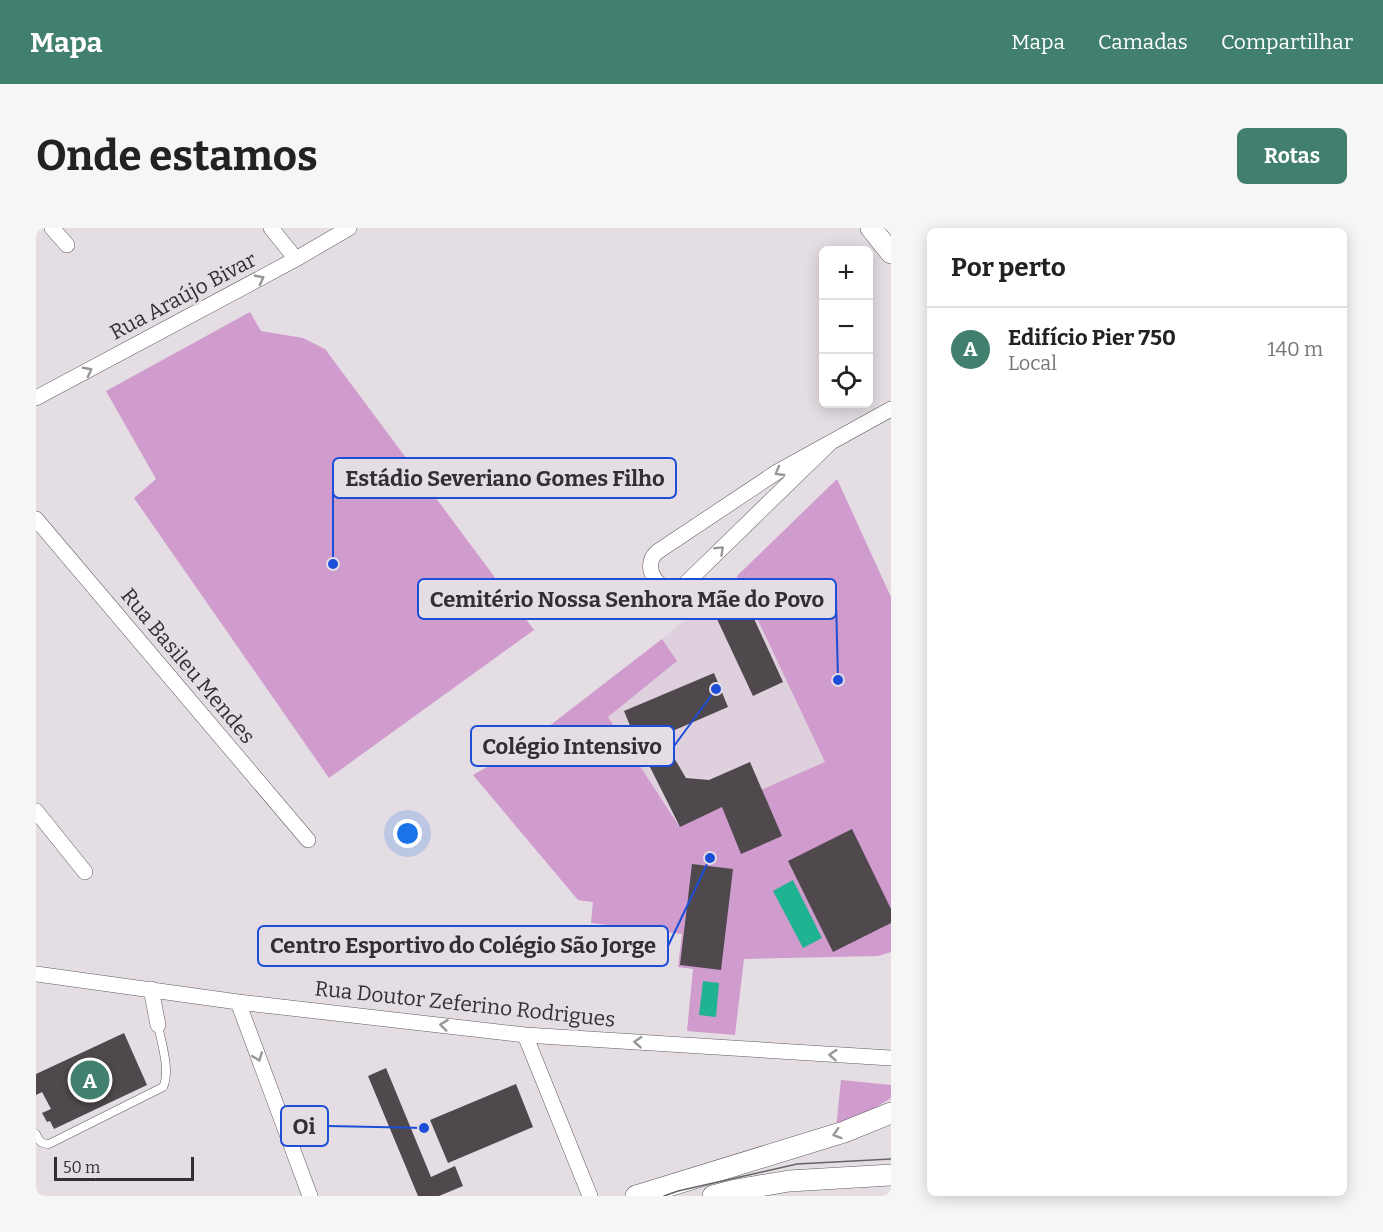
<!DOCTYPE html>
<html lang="pt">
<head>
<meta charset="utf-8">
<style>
	:root { --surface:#fff; --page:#f6f6f6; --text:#222; --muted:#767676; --line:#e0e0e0; --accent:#41806e }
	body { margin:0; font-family:Bitter,serif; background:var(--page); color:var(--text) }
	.controls { position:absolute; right:18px; top:18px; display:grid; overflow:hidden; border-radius:9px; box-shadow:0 3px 15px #0003 }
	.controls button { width:54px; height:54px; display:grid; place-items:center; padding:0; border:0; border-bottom:2px solid var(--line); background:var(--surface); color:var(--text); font:30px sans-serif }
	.scale { position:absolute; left:18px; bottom:15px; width:140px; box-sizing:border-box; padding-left:6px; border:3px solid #312f31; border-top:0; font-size:16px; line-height:21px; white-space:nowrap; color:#312f31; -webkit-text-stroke:4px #e4dde3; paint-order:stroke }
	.you { position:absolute; left:372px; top:606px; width:21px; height:21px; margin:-15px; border:4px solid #fff; border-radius:50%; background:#1a73e8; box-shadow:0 0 0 9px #1a73e833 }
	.badge { display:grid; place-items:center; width:39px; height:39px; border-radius:50%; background:var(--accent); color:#fff; font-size:20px; font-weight:700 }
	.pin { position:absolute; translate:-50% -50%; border:3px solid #fff; box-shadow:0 2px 6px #0006 }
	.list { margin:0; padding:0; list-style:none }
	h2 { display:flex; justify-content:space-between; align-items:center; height:78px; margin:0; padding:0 24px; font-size:26px }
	h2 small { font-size:20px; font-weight:400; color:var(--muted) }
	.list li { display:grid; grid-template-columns:39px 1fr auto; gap:18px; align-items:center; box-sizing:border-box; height:84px; padding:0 24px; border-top:2px solid var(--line) }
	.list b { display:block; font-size:22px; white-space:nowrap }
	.list p { margin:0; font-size:20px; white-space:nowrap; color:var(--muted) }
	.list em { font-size:20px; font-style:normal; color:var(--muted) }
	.icon { flex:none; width:33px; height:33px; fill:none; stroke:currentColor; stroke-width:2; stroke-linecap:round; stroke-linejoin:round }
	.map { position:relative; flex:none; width:855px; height:968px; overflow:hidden; border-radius:9px }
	header { display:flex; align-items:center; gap:36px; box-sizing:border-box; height:84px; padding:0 30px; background:var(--accent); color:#fff }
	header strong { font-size:28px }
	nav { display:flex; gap:33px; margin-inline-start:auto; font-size:21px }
	.intro { display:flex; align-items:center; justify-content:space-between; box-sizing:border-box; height:144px; padding:0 36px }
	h1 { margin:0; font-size:42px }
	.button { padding:15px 27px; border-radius:9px; background:var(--accent); color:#fff; font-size:21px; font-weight:700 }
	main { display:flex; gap:36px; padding:0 36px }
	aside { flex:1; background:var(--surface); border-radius:9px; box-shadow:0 3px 15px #0003 }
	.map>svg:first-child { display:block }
	.built { fill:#ded0dc }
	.green { fill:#d09bcd }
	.water { fill:#20b392 }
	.building { fill:#4f494e }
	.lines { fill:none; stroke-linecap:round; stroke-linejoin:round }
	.lane-casing { stroke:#615b60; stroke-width:9 }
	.street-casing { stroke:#615b60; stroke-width:16 }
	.secondary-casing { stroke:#615b60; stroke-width:22 }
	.lane { stroke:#fff; stroke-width:8 }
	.street { stroke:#fff; stroke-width:15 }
	.secondary { stroke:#fff; stroke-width:21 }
	.tram { stroke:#666366; stroke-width:1.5 }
	.oneway { stroke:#989798 }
	.labels { text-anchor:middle; stroke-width:6; stroke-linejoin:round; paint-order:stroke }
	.street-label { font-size:21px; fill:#312f31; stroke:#e4dde3 }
	.leader { fill:none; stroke:#1d4ed8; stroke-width:2 }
	.callout-dot { fill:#1d4ed8; stroke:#e4dde3; stroke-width:2 }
	.callout { fill:#e4dde3; stroke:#1d4ed8; stroke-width:2 }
	.callout-label { font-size:22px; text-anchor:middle; font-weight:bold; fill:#312f31 }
</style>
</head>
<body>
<header>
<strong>Mapa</strong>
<nav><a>Mapa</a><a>Camadas</a><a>Compartilhar</a></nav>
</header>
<div class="intro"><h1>Onde estamos</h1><a class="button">Rotas</a></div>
<main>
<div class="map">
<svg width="855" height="968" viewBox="0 0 855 968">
	<rect width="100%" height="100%" fill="#e4dde3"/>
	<path class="built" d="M701,348L789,534L644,599L572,489L641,433L626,411Z"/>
	<path class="green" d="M214,84L225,103L267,110L289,121L498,402L293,550L98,270L120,251L70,163Z
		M801,251L855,369V724L842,728L708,731L699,807L651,803L657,741L642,739L646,706L555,695L557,674L542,672L437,547L486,519L626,411L641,433L572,489L643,598L789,534L701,348Z
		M805,852L855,857V870L812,897L800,900Z"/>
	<path class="water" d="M757,652L786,710L767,720L737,663Z
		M667,753L683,755L680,789L663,787Z"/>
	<path class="building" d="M704,360L747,454L717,468L673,374Z
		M678,445L692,479L625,508L650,550L673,552L714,534L746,608L705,626L686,579L644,599L603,517H602L588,483Z
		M816,601L855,681V695L797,724L752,633Z
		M656,636L697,641L685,742L644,737Z
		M88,805L111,857L18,901L14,893L11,894L6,885L15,881L6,864L0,867V846Z
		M350,840L395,949L419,938L427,958L403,968H382L332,848Z
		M480,856L497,899L412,935L394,892Z"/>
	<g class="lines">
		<g class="lane-casing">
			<path id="lane" d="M0,906C3,913 5,916 13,916L127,859C135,844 125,813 122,797"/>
		</g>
		<g class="street-casing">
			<path id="street" d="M16,0L31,17
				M235,0L260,31
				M0,170L260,31L313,0
				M794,215L646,359C626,370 603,340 621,324L741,244L855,181
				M0,291L272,612
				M0,583L49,644
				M0,746L202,774L489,807L855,830
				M115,761L122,797
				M202,774L274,968
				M489,807L554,968"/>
		</g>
		<g class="secondary-casing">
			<path id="secondary" d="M835,0L855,25
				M600,968L808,904L855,885
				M677,968L700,962L753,953L855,947"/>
		</g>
		<use href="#lane" class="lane"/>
		<use href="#street" class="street"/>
		<use href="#secondary" class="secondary"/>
		<path class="tram" d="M628,968L642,963L761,936L855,931"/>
	</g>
	<defs><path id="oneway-chevron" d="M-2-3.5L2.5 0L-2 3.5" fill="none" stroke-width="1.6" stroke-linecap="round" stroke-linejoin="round" transform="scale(1.5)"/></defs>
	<g class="oneway">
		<use href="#oneway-chevron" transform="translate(224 51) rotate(-28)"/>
		<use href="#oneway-chevron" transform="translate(52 143) rotate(-28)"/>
		<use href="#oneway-chevron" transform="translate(743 244) rotate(150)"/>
		<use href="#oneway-chevron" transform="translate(684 322) rotate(-44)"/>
		<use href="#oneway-chevron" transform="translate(408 797) rotate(-173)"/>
		<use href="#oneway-chevron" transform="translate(602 814) rotate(-176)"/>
		<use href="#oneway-chevron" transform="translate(797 827) rotate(-176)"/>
		<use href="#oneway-chevron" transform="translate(222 829) rotate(70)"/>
		<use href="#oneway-chevron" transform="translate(801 906) rotate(162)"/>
	</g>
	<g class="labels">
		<g class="street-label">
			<text transform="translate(147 68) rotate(-28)" y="7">Rua Araújo Bivar</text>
			<text transform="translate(152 438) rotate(50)" y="7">Rua Basileu Mendes</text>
			<text transform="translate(429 776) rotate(6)" y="7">Rua Doutor Zeferino Rodrigues</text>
		</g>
	</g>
	<path class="leader" d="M297 336L297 250M802 452L800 371M680 461L638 518M674 630L632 718M388 900L292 898"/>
	<g class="callout-dot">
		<circle cx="297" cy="336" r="6"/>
		<circle cx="802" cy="452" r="6"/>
		<circle cx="680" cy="461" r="6"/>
		<circle cx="674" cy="630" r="6"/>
		<circle cx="388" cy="900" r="6"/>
	</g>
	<g class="callout">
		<rect x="297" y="230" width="343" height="40" rx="6"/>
		<rect x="382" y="351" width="418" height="40" rx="6"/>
		<rect x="435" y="498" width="203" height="40" rx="6"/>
		<rect x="222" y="698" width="410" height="40" rx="6"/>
		<rect x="245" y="878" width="47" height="40" rx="6"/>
	</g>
	<g class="callout-label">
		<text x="469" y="258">Estádio Severiano Gomes Filho</text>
		<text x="591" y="379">Cemitério Nossa Senhora Mãe do Povo</text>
		<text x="536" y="526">Colégio Intensivo</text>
		<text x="427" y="725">Centro Esportivo do Colégio São Jorge</text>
		<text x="268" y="906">Oi</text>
	</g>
</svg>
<div class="controls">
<button>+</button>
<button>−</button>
<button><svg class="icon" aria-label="locate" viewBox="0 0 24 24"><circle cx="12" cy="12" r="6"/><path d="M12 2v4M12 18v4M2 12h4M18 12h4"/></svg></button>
</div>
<div class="scale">50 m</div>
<div class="you"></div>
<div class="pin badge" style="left:54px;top:852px">A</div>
</div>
<aside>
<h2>Por perto<small></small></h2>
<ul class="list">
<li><span class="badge">A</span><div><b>Edifício Pier 750</b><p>Local</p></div><em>140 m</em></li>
</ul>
</aside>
</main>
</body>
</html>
